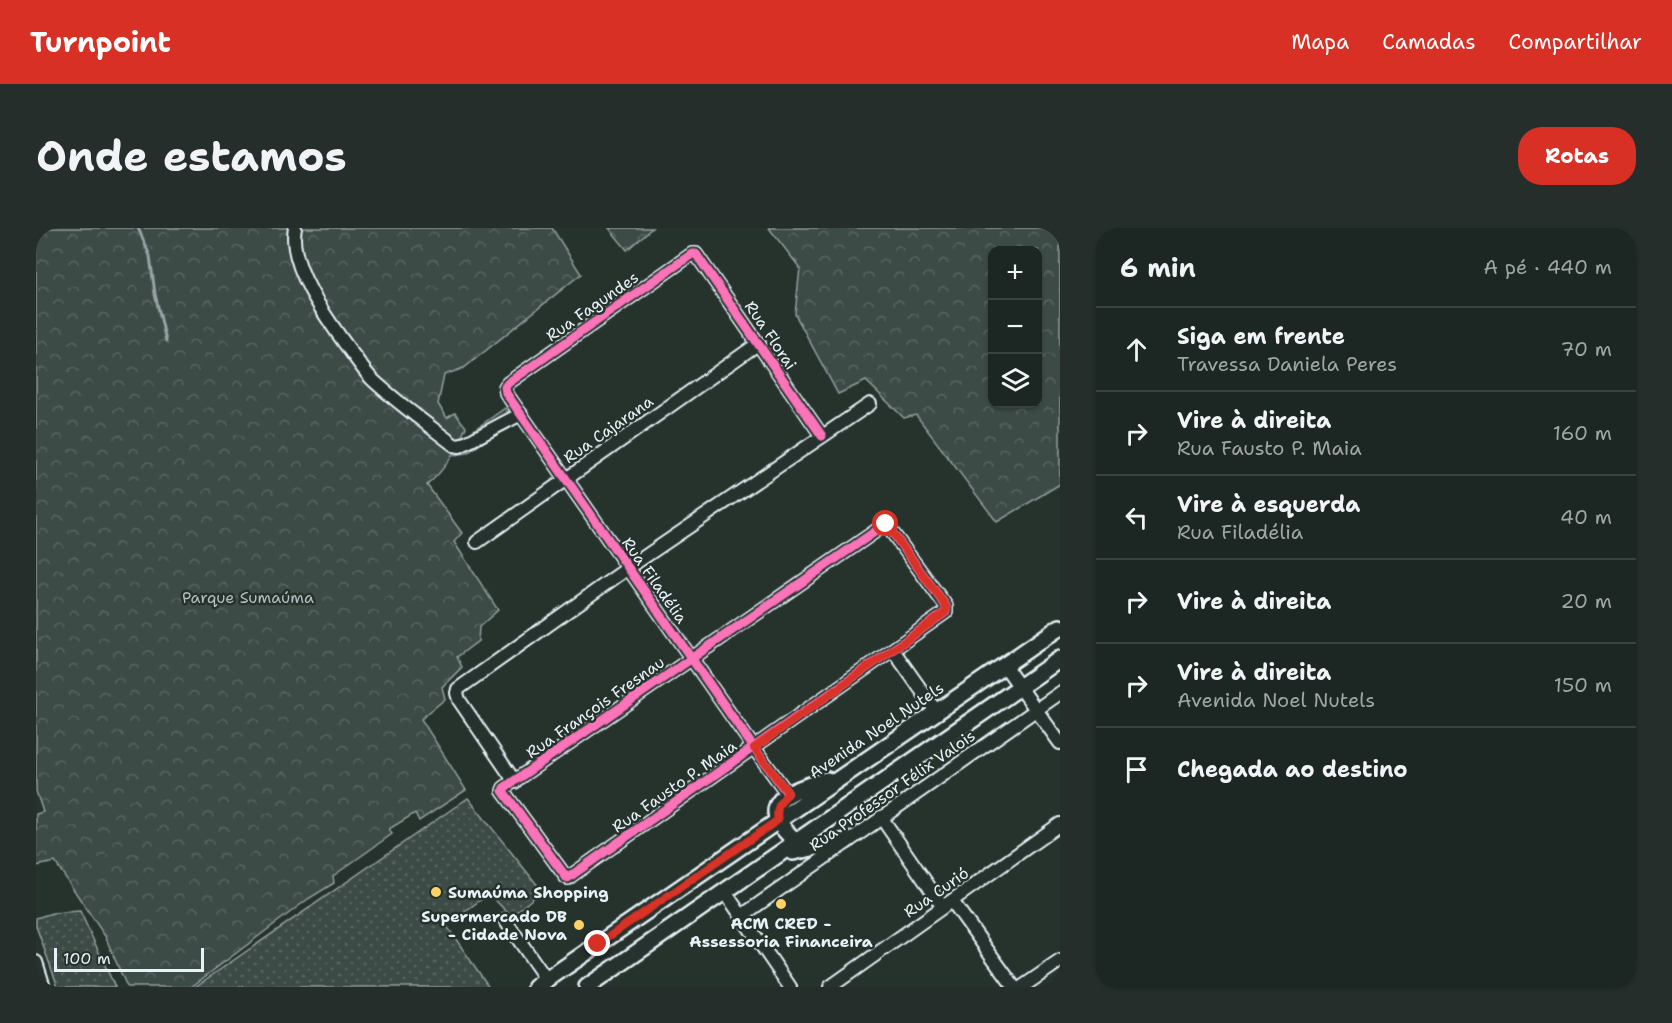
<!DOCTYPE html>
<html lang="pt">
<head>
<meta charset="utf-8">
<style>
	:root { --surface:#1c2622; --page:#252e2a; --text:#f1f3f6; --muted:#a0a5a5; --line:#3a4340; --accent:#d93025 }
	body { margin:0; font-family:"Shantell Sans",sans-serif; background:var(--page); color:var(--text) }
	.controls { position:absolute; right:18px; top:18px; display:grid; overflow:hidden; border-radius:12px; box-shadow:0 2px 4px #0004 }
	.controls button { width:54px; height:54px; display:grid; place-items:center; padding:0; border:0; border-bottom:2px solid var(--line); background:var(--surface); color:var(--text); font:30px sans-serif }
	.scale { position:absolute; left:18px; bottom:15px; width:150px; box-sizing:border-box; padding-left:6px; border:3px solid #e8f1f8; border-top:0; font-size:16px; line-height:21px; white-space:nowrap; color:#e8f1f8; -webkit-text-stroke:4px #26332d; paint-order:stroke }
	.stop { position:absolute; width:18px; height:18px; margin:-14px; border:4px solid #d93025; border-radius:50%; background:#fff }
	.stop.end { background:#d93025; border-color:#fff; box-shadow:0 2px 6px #0008 }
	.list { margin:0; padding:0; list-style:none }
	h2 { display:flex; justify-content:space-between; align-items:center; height:78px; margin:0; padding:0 24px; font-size:26px }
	h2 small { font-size:20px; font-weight:400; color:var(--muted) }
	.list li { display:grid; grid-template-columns:39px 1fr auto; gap:18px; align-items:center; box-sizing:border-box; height:84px; padding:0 24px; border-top:2px solid var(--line) }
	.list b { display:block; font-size:22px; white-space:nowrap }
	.list p { margin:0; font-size:20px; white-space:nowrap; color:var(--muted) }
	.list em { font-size:20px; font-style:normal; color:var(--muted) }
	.icon { flex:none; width:33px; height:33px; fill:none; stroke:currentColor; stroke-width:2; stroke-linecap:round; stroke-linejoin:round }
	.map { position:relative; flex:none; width:1024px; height:759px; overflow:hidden; border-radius:24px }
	header { display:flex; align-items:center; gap:36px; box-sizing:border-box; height:84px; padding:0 30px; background:var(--accent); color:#fff }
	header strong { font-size:28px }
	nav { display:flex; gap:33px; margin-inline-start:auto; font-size:21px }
	.intro { display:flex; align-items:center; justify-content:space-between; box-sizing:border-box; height:144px; padding:0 36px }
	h1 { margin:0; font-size:42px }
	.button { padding:15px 27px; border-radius:24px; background:var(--accent); color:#fff; font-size:21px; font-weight:700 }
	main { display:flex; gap:36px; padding:0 36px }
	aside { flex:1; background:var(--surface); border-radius:24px; box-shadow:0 2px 4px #0004 }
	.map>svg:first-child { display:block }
	.forest { fill:url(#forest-crowns); stroke:#939ea0; stroke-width:1.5; fill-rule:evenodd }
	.park { fill:url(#park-dots); stroke:#939ea0; stroke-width:1.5 }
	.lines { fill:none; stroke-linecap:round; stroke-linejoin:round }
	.stream { stroke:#98a3a5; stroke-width:3 }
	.minor-casing { stroke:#e8f1f8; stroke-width:16 }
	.major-casing { stroke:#e8f1f8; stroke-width:20 }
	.minor { stroke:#26332d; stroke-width:12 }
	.major { stroke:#26332d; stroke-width:15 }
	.cycleway-casing { stroke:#26332d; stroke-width:13 }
	.cycleway { stroke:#fb73b8; stroke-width:9 }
	.route { stroke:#d93025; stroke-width:8 }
	.poi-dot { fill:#ffd166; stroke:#26332d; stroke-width:2 }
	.labels { text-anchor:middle; stroke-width:5; stroke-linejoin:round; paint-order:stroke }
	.street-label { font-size:16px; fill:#e8f1f8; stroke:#26332d }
	.park-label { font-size:16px; fill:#b5bfc3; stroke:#26332d }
	.poi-label { font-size:16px; font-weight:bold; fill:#e8f1f8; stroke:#26332d; text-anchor:start }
</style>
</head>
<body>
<header>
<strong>Turnpoint</strong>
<nav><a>Mapa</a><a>Camadas</a><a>Compartilhar</a></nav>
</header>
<div class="intro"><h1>Onde estamos</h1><a class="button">Rotas</a></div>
<main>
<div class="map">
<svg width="1024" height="759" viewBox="0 0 1024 759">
	<defs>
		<pattern id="forest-crowns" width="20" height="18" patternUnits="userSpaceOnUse" patternTransform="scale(1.5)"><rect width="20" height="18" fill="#3e4b47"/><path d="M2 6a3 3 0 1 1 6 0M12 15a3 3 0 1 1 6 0" fill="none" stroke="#5a6562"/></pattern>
		<pattern id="park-dots" width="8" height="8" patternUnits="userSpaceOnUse" patternTransform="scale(1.5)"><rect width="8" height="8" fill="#3e4b47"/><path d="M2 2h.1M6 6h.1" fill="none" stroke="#5a6562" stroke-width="1.8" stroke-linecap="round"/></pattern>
	</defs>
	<rect width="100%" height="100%" fill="#26332d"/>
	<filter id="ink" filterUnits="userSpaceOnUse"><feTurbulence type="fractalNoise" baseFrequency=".0167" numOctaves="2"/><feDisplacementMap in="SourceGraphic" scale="12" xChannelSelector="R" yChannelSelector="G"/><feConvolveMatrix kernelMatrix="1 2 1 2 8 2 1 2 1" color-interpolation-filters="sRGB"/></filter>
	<g filter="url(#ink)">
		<path class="forest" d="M0,0H516L545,46L428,140L408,147L402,176L411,190L419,185L430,199C420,222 410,241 391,257L426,305L418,314L462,382L443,399L442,413L421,429L426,439L406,459L409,471L385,491L430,562L383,593L379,585L353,601L356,606L297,648L298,655L272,671L155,759H91L69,708L19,634L0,638V586L7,584L0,563Z
			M573,0H616L591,22Z
			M733,0H1024V256L961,294L880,187L868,190L830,153L802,166L759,86L764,40ZM957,22H1002V176H957Z"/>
		<path class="park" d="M469,180L478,194L431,225L418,227L424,212Z
			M432,570L506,663L475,688L453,666L410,697L453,759H159Z
			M44,683L79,759H22L0,698V690L16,685Z"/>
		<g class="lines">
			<path class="stream" d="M102,0L114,28L119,66L130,113"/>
			<g class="minor-casing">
				<path id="minor" d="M259,0C251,38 294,95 315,124C322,133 329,145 338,153C363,176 391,196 418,217L424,218L485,186
					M850,296L910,378V384L536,647L532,650L530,649L467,563L468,560Z
					M441,314L723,115
					M857,422L900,483
					M968,437L1024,515
					M479,554L423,472L421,465L422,461L592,340L834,176
					M751,565L718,520L470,165L469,159L472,155L656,26H660L786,208
					M845,589L907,679
					M689,664L754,759
					M916,673L978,759
					M707,687L1024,465
					M469,692L510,751
					M0,734L8,759
					M794,759L1024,596
					M986,759L1024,733"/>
			</g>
			<g class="major-casing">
				<path id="major" d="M766,622C759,610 747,604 742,592C730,566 775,557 791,552
					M757,624L810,613
					M500,759L1024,399
					M551,759L1024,431"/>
			</g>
			<use href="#minor" class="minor"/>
			<use href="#major" class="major"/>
			<g class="cycleway-casing">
				<path id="cycleway" d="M850,296L910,378V384L536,647L532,650L530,649L467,563L468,560Z
					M751,565L718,520L470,165L469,159L472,155L656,26H660L786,208"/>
			</g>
			<use href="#cycleway" class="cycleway"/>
		</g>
	</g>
	<g class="lines" filter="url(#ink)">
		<path class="route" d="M562,716L742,592C739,581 744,574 752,565L718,520L910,384V378L850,296"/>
	</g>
	<g class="poi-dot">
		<circle cx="400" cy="664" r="6"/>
		<circle cx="745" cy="676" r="6"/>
		<circle cx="543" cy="697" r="6"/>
	</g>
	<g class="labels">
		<g class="street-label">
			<text transform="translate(556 78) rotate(-35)" y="6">Rua Fagundes</text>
			<text transform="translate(735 107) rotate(56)" y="6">Rua Florai</text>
			<text transform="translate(572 201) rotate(-35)" y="6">Rua Cajarana</text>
			<text transform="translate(619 352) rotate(55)" y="6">Rua Filadélia</text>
			<text transform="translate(559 479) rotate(-35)" y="6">Rua François Fresnau</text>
			<text transform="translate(840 502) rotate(-34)" y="6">Avenida Noel Nutels</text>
			<text transform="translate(638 558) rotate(-35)" y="6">Rua Fausto P. Maia</text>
			<text transform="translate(856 562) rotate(-35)" y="6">Rua Professor Félix Valois</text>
			<text transform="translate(900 664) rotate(-35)" y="6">Rua Curió</text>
		</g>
		<g class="park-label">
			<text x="212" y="375">Parque Sumaúma</text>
		</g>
		<g class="poi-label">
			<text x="412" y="670">Sumaúma Shopping</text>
			<text x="531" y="694" text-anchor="end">Supermercado DB<tspan x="531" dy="18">- Cidade Nova</tspan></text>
			<text x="745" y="701" text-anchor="middle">ACM CRED -<tspan x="745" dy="18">Assessoria Financeira</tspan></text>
		</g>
	</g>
</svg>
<div class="controls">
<button>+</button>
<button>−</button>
<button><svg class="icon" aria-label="layers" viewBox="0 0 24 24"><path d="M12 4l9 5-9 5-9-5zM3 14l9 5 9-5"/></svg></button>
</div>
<div class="scale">100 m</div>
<div class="stop" style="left:850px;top:296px"></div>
<div class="stop end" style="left:562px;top:716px"></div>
</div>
<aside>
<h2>6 min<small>A pé · 440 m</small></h2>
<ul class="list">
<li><svg class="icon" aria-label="ahead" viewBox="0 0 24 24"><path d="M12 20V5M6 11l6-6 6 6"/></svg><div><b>Siga em frente</b><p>Travessa Daniela Peres</p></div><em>70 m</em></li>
<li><svg class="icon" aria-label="right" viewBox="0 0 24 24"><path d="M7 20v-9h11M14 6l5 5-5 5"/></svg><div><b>Vire à direita</b><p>Rua Fausto P. Maia</p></div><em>160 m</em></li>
<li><svg class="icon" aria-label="left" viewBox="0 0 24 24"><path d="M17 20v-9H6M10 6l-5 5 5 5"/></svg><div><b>Vire à esquerda</b><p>Rua Filadélia</p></div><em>40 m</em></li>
<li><svg class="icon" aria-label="right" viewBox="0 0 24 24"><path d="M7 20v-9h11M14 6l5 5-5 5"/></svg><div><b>Vire à direita</b></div><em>20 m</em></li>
<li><svg class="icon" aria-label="right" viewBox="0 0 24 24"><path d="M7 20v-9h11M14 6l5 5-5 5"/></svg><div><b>Vire à direita</b><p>Avenida Noel Nutels</p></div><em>150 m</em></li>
<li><svg class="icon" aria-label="arrive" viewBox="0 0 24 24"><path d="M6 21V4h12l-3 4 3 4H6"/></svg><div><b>Chegada ao destino</b></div></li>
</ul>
</aside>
</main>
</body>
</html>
